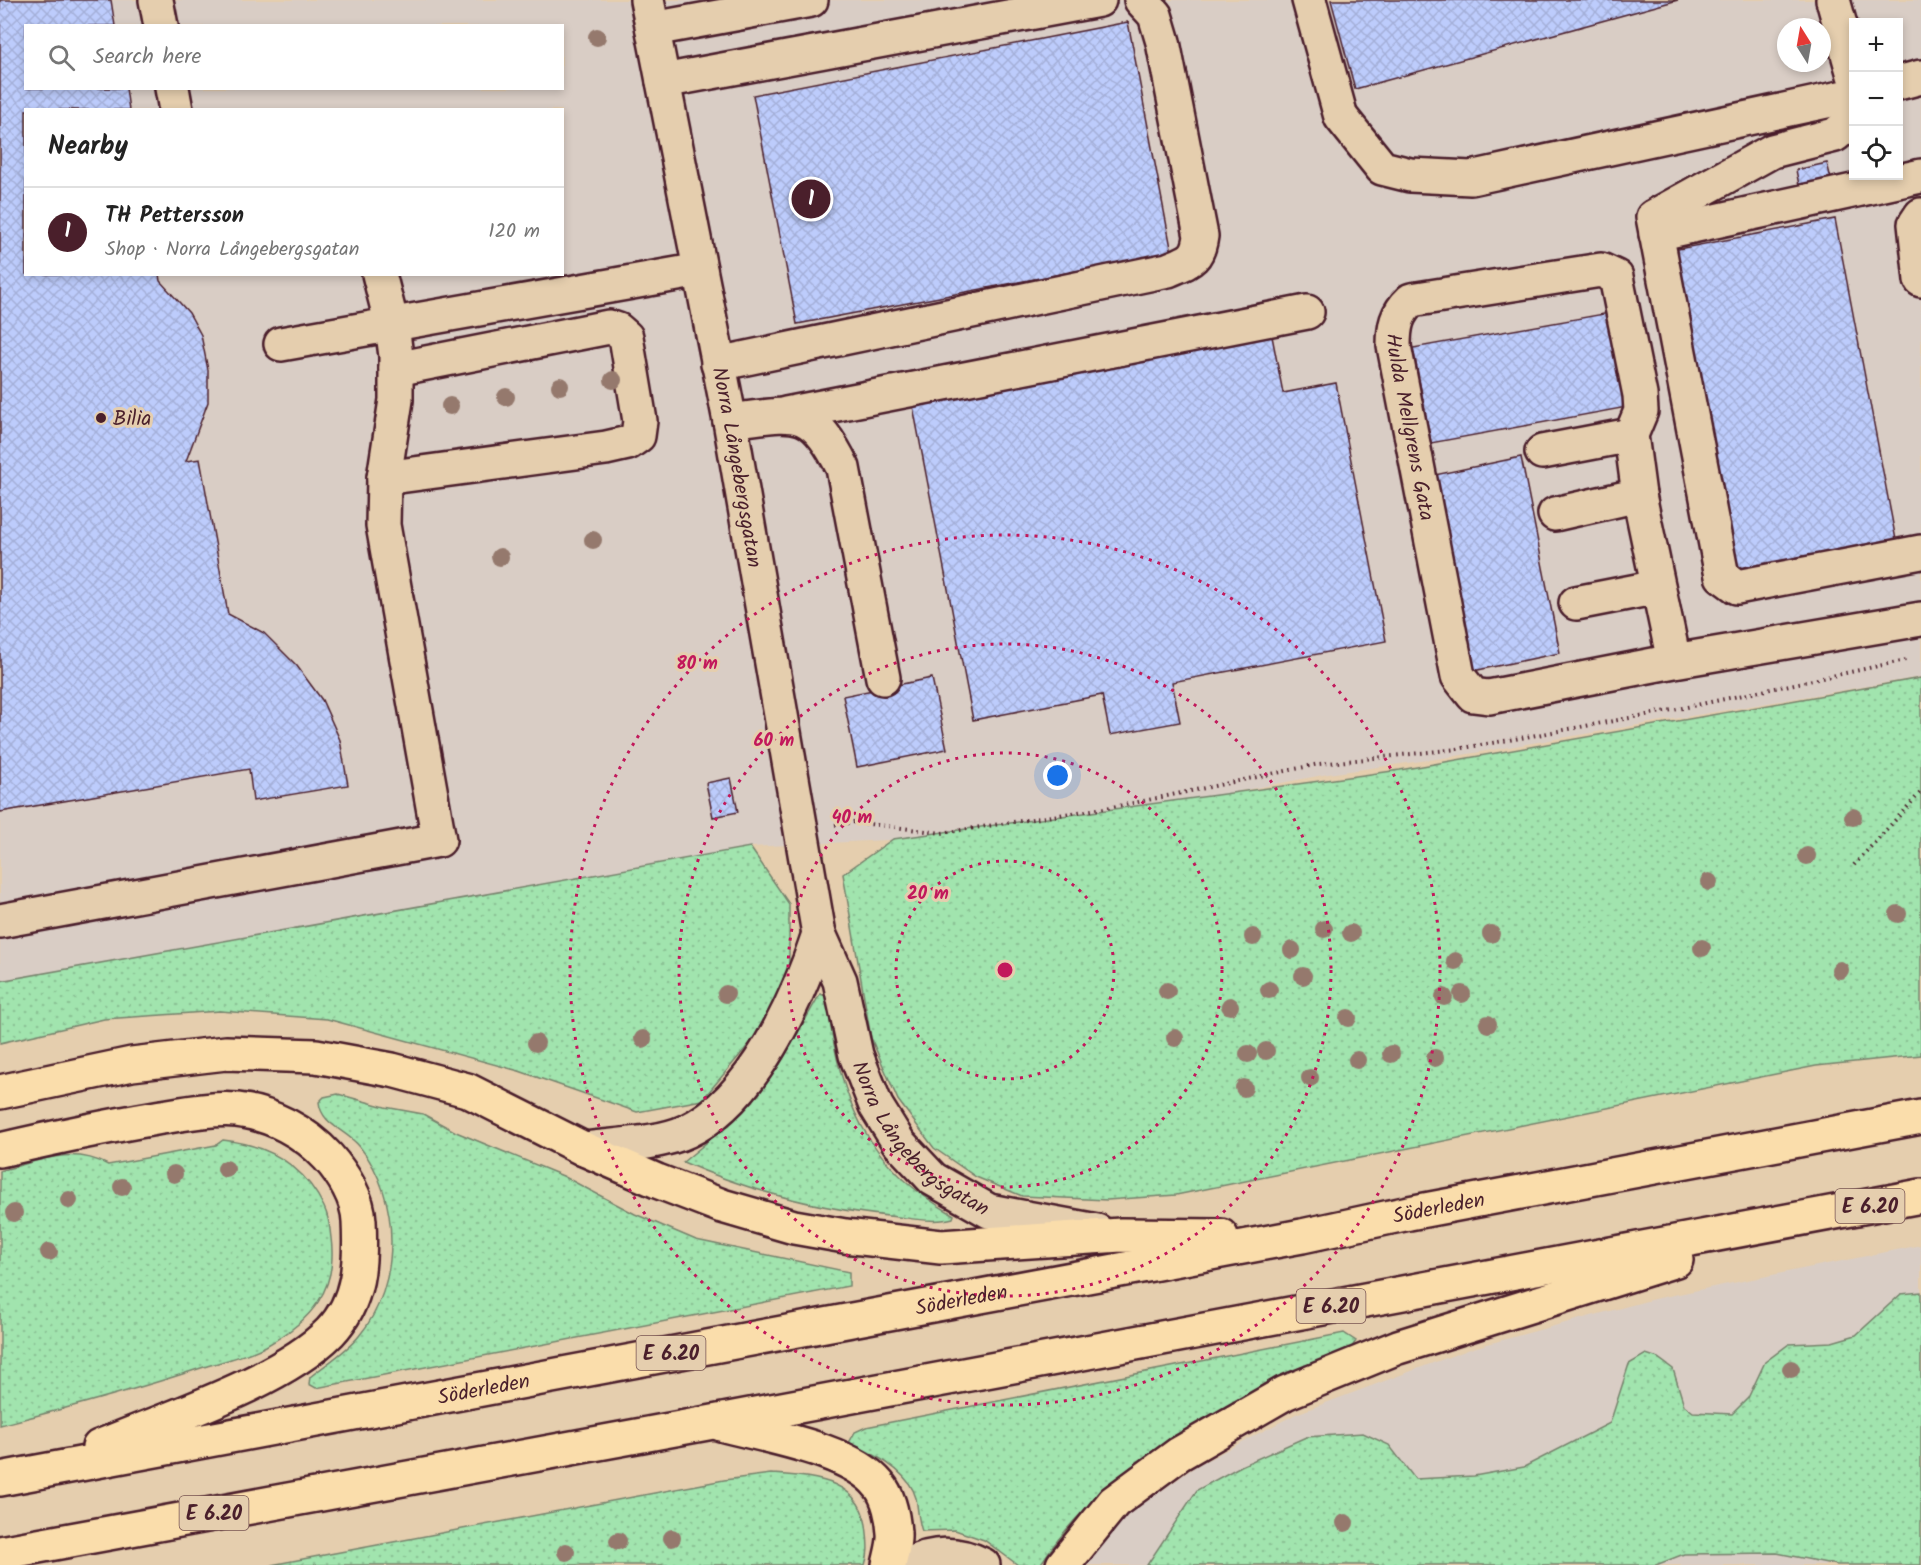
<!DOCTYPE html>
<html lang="en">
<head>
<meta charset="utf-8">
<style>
	:root { --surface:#fff; --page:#f6f6f6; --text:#222; --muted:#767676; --line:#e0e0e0; --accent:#4a1f2b }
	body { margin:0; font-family:Kalam,sans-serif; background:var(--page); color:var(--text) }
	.controls { position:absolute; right:18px; top:18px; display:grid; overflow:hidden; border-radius:0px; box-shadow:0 3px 9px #0003 }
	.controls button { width:54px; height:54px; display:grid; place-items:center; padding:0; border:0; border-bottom:2px solid var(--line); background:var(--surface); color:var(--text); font:30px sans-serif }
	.compass { position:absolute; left:1777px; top:18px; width:54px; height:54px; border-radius:50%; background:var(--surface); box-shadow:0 3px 9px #0003; rotate:349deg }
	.you { position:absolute; left:1058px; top:776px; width:21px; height:21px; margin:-15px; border:4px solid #fff; border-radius:50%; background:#1a73e8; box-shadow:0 0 0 9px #1a73e833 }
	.badge { display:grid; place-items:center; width:39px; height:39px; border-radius:50%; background:var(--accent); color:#fff; font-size:20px; font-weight:700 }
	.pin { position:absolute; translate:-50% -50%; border:3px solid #fff; box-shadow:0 2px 6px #0006 }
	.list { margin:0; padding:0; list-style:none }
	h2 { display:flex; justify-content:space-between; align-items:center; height:78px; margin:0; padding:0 24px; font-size:26px }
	h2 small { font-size:20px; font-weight:400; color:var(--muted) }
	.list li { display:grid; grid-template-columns:39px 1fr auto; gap:18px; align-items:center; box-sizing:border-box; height:90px; padding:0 24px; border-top:2px solid var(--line) }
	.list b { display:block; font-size:22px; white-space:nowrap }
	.list p { margin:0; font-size:20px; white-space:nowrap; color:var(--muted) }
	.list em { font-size:20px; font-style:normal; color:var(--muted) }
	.icon { flex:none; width:33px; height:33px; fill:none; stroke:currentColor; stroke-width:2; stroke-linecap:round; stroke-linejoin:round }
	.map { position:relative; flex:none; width:1921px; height:1565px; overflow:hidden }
	.search { position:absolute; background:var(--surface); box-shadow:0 3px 9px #0003; left:24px; top:24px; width:540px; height:66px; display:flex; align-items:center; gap:15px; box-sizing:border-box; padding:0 21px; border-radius:0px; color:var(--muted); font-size:22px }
	.panel { position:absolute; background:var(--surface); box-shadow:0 3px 9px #0003; left:24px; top:108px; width:540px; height:168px; border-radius:0px }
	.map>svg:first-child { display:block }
	.built { fill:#d9cdc5; fill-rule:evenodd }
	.grass { fill:url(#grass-dots); stroke:#76826c; stroke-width:1.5 }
	.building { fill:url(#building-cross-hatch); stroke:#4a1f2b; stroke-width:1.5 }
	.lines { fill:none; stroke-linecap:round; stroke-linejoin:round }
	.minor-casing { stroke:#4a1f2b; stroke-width:38 }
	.highway-casing { stroke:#4a1f2b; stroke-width:38 }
	.path { stroke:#4a1f2b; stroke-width:4; stroke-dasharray:1.5 4.5; stroke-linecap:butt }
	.minor { stroke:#e5ceae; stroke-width:33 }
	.highway { stroke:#faddab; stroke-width:33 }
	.tree { fill:#95796d }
	.ring { fill:none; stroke:#c2185b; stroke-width:3; stroke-dasharray:3 6 }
	.poi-dot { fill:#4a1f2b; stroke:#e5ceae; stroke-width:2 }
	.labels { text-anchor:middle; stroke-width:6; stroke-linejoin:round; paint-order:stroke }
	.shield { fill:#e5ceae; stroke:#785452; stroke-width:1.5 }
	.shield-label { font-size:20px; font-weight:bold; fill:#4a1f2b }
	.poi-label { font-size:21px; fill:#4a1f2b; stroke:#e5ceae; text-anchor:start }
	.street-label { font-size:21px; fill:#4a1f2b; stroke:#e5ceae }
	.centre { fill:#c2185b; stroke:#e5ceae; stroke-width:3 }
	.ring-label { font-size:18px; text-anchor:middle; font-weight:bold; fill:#c2185b; stroke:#e5ceae; stroke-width:6; stroke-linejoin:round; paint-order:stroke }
</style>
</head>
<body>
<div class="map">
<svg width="1921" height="1565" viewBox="0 0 1921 1565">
	<defs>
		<pattern id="grass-dots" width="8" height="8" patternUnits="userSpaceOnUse" patternTransform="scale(1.5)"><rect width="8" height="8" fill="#a1e4ae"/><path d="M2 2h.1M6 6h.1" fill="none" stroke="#8cc396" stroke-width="1.8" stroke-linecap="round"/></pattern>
		<pattern id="building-cross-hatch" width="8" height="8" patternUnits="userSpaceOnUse" patternTransform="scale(1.5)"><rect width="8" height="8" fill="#bdccfc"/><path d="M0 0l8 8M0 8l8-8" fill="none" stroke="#a4afd8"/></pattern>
	</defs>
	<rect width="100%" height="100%" fill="#e5ceae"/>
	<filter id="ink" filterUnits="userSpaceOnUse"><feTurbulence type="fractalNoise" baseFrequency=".0167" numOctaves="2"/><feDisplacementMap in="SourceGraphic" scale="12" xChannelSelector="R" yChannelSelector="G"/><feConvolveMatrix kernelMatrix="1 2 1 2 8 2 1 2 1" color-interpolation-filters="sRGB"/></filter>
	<g filter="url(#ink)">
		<path class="built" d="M0,0H1921V677L1450,757L1328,774L1024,833L750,847L0,981ZM1854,22H1898V176H1854ZM26,26H562V88H26ZM1786,27H1822V63H1786ZM26,110H562V274H26Z
			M1921,1245V1565H1082L1109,1528L1196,1466L1296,1414L1473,1348L1654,1299Z"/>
		<path class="grass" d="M1921,678V1055L1816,1066L1176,1195L1107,1200L1022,1196L976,1177L934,1148L898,1100L871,1038L843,874L893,839L1400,770Z
			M750,847L789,904V968L772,1017L702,1100L637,1112L519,1071L327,1019L220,1011L104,1019L0,1043V981Z
			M820,994L826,996L827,999C838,1096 865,1166 954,1215L953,1218C936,1223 916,1219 898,1217C824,1210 751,1192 683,1162L734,1120L780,1064Z
			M338,1094L385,1107L423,1114L456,1132L563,1176L635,1214L696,1240L849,1272V1286L316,1388L309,1384L310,1377C326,1364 346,1352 359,1336C402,1285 401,1198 360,1147C347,1130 321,1125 319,1102L324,1097Z
			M223,1140C269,1145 304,1165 324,1207C329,1217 330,1227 331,1238C338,1290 311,1321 266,1346C247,1356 222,1361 201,1368C135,1390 68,1408 0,1425V1171C38,1161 72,1145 108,1165L216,1145Z
			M1921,1292V1565H1837L1777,1553L1684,1554L1656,1565H1147L1197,1490L1241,1466L1306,1437L1363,1433L1389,1445L1415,1479L1474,1476L1524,1467L1610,1423L1629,1364L1646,1354L1658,1358L1673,1369L1684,1405L1693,1412L1732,1414L1748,1398L1765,1362L1789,1344L1832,1342L1856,1335L1901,1294Z
			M1344,1333L1356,1341L1349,1351C1234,1406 1112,1454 1040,1565H1018L984,1540L955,1530L922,1531C918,1520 918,1509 916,1498C909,1471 873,1453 849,1443L855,1432L866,1427Z
			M771,1474C814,1477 863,1478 867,1533C868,1545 869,1553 865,1565H271L724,1480Z"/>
		<path class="building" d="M0,0H111L115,26H26V88H126L129,110H26V274H159L160,281L189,313L201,335L208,370V402L186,461L200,459L228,614L264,633L297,666L322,700L340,740L348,785L253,801L249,769L0,812Z
			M1331,0H1678L1355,89Z
			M1128,22L1172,253L797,324L753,95Z
			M1827,163L1832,183L1800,190L1796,170Z
			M1835,219L1896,540L1734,571L1673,250Z
			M1609,313L1627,407L1431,443L1413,348Z
			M1271,331L1283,393L1336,383L1386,641L1172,682L1180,722L1110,735L1102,695L973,720L912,401Z
			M1521,457L1560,653L1468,672L1430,476Z
			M932,678L947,749L857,767L843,696Z
			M731,778L738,812L713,817L706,783Z"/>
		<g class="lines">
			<g class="minor-casing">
				<g id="minor">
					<path d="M156,0L161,26"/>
					<path id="s1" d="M647,0L730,421L819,934L840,981L856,1055L876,1106L899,1143L933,1179L989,1211L1097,1231"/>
					<path d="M1309,0L1341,117L1382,168L1410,175L1471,178L1854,95"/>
					<path d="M1833,0L1854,75"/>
					<path d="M653,29L811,0"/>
					<path d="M663,81L1099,0"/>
					<path d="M1898,83L1921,77"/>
					<path d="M172,88L176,110"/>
					<path d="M1854,119L1835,135L1772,151L1653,217L1722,576L1737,587L1921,552"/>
					<path d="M1921,215L1915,224L1921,280"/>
					<path d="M1656,234L1921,176"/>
					<path d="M281,344L700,270"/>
					<path d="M718,364L1168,270C1189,261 1198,260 1201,236L1163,42L1155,15L1141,0"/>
					<path d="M786,414L1307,312"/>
					<path d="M730,421C794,413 811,403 843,468L883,678"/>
					<path d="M1542,452L1631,435"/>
					<path d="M384,478L606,448L628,443L638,436L640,421L626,337L618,330L609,327L396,369"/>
					<path d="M1555,514L1639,495"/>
					<path d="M1576,603L1658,587"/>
					<path id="s2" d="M1674,661L1639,495L1631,435L1641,411L1640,395L1616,277L1601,270L1411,300C1396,314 1394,327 1394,346L1458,676L1473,695L1489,697L1674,661L1921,619"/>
					<path d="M0,921L439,840L383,525L384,478L396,400V356L392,325L379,274"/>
					<path d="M584,1149C614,1145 660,1144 687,1131C754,1099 797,1001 819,934"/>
					<path d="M907,1565C934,1552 957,1552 983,1565"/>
				</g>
			</g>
			<g class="highway-casing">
				<g id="highway">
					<path d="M0,1092L132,1064L226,1053L316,1056L392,1070L467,1090L584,1149L657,1181L722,1206L794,1227L845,1236L941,1247L1121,1235L1221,1236"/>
					<path d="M0,1150C52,1138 103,1127 156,1118C182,1114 210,1108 237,1110C272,1114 305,1132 328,1157C343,1174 358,1198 359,1221C361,1261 360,1301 330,1332C281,1382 165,1419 99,1447"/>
					<path d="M721,1424C764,1436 851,1449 879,1485C889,1497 893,1518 894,1533C895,1543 891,1555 889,1565"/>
					<path id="s3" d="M0,1479L1302,1236L1409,1213L1921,1117"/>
					<path d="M0,1553L713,1422L1921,1196"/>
					<path d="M1063,1565L1114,1502L1179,1454L1285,1393L1398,1347L1676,1260"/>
				</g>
			</g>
			<path class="path" d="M835,825L853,822L942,833L1124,805L1319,764L1457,749L1515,739L1678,709L1906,660
				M1854,865L1921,792"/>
			<use href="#minor" class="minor"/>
			<use href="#highway" class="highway"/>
		</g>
		<g class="tree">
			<circle cx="597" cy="37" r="9"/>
			<circle cx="613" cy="380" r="9"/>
			<circle cx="560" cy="386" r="9"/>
			<circle cx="506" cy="397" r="9"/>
			<circle cx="450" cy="406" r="9"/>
			<circle cx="593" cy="540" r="9"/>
			<circle cx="500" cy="557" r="9"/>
			<circle cx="1853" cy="817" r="9"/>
			<circle cx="1807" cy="856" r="9"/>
			<circle cx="1709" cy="882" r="9"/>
			<circle cx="1898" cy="914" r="9"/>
			<circle cx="1324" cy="929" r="9"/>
			<circle cx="1351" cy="933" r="9"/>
			<circle cx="1491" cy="934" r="9"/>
			<circle cx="1253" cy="937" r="9"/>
			<circle cx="1702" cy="948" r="9"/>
			<circle cx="1292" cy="950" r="9"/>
			<circle cx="1455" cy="961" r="9"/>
			<circle cx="1840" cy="970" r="9"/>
			<circle cx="1303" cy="976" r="9"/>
			<circle cx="1269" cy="990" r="9"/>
			<circle cx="1167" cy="991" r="9"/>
			<circle cx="726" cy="994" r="9"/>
			<circle cx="1462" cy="994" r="9"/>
			<circle cx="1444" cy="997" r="9"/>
			<circle cx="1230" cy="1006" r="9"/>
			<circle cx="1348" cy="1018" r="9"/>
			<circle cx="1488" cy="1024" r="9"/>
			<circle cx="1175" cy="1038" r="9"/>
			<circle cx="643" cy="1039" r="9"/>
			<circle cx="536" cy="1043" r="9"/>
			<circle cx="1266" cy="1051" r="9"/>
			<circle cx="1248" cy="1054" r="9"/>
			<circle cx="1391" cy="1054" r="9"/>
			<circle cx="1435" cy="1058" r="9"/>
			<circle cx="1357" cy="1060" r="9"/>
			<circle cx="1310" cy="1078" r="9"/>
			<circle cx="1244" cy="1088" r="9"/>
			<circle cx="226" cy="1169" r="9"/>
			<circle cx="174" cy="1174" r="9"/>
			<circle cx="122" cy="1187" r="9"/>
			<circle cx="69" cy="1200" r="9"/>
			<circle cx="14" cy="1213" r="9"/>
			<circle cx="49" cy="1252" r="9"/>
			<circle cx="1791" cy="1369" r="9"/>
			<circle cx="1345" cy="1523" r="9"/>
			<circle cx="672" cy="1538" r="9"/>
			<circle cx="618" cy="1541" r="9"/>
			<circle cx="566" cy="1552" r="9"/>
		</g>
	</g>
	<g class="ring">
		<circle cx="1005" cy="970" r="109"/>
		<circle cx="1005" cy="970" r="217"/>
		<circle cx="1005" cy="970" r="326"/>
		<circle cx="1005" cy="970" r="435"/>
	</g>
	<circle class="poi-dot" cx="101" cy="418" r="6"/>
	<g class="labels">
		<g class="shield">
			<rect x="1835.5" y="1189" width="69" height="34" rx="4.5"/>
			<rect x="1296.5" y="1289" width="69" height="34" rx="4.5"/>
			<rect x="636.5" y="1336" width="69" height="34" rx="4.5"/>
			<rect x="179.5" y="1496" width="69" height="34" rx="4.5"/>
		</g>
		<g class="shield-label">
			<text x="1870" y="1213">E 6.20</text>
			<text x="1331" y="1313">E 6.20</text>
			<text x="671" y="1360">E 6.20</text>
			<text x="214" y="1520">E 6.20</text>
		</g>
		<g class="poi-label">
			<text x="113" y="425">Bilia</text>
		</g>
		<g class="street-label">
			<text dy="7" stroke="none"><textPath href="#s2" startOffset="735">Hulda Mellgrens Gata</textPath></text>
			<text dy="7" stroke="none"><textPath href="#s1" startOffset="476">Norra Långebergsgatan</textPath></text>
			<text dy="7" stroke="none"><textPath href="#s1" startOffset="1186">Norra Långebergsgatan</textPath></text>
			<text dy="7" stroke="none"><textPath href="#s3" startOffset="1464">Söderleden</textPath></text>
			<text dy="7" stroke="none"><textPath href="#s3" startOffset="978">Söderleden</textPath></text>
			<text dy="7" stroke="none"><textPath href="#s3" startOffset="492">Söderleden</textPath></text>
		</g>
	</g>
	<circle cx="1005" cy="970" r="9" class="centre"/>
	<g class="ring-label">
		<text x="697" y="669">80 m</text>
		<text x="774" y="746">60 m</text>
		<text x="852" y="823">40 m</text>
		<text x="928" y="899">20 m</text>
	</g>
</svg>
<div class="controls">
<button>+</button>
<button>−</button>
<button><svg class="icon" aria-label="locate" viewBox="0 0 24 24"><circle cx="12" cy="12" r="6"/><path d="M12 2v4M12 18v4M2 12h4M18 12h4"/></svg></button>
</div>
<svg class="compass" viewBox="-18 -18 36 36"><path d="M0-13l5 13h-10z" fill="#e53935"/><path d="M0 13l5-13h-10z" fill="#767676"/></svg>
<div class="you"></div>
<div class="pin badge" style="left:811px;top:199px">1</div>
<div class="search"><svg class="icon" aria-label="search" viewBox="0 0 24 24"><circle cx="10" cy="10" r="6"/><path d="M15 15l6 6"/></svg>Search here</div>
<section class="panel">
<h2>Nearby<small></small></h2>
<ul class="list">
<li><span class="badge">1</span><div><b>TH Pettersson</b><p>Shop · Norra Långebergsgatan</p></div><em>120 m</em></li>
</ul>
</section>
</div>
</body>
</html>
